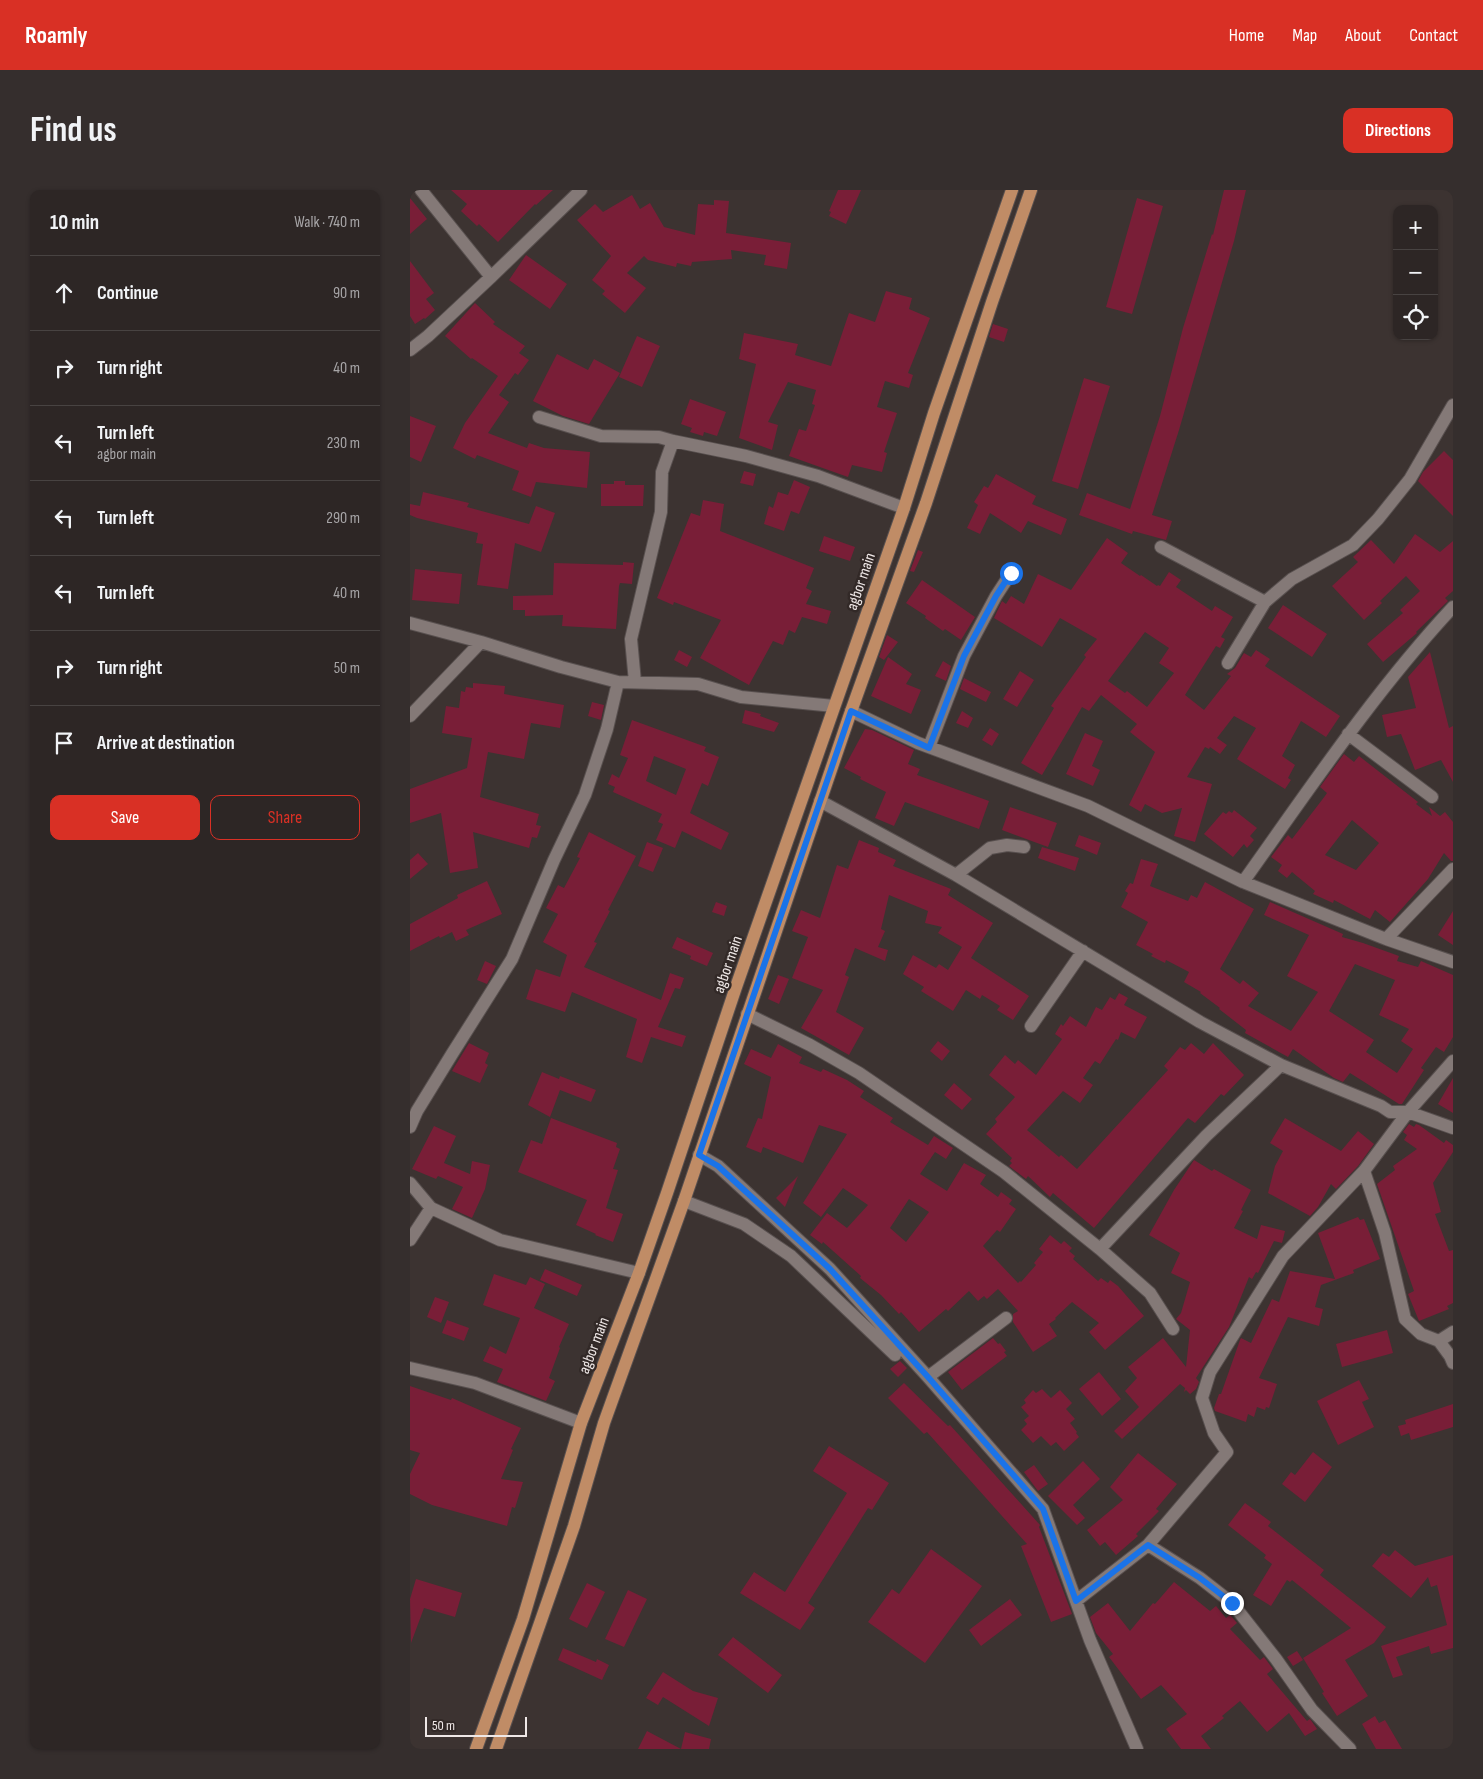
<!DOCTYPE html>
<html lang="en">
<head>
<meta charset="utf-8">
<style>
	:root { --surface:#2d2625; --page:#352e2d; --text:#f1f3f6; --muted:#a7a5a7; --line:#484342; --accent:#d93025 }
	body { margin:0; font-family:"Sofia Sans Condensed",sans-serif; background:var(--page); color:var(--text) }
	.controls { position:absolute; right:15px; top:15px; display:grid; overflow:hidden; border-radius:10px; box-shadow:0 1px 4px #0004 }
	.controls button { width:45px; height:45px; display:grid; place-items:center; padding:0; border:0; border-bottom:1px solid var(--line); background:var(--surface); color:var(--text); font:25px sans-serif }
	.scale { position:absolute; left:15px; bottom:12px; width:102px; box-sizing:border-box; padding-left:5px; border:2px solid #efe8e7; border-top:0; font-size:14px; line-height:18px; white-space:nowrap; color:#efe8e7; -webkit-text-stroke:4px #322927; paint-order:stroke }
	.stop { position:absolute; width:15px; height:15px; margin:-11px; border:4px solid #1a73e8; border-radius:50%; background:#fff }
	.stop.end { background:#1a73e8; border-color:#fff; box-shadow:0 1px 5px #0008 }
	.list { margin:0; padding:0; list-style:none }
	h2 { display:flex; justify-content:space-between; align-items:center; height:65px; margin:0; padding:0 20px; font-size:21px }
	h2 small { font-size:16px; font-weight:400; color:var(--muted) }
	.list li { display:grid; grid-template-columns:32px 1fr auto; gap:15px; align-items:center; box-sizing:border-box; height:75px; padding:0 20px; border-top:1px solid var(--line) }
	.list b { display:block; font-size:19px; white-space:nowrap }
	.list p { margin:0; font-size:16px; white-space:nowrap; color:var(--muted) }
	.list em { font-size:16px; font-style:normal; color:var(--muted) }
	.actions { display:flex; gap:10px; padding:15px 20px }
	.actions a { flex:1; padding:11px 0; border:1px solid var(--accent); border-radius:10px; text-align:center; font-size:18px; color:var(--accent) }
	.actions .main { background:var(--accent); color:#fff }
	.icon { flex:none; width:28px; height:28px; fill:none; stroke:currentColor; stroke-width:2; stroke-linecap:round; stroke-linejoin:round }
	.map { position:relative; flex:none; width:1043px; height:1559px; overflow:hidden; border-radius:10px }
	header { display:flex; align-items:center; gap:30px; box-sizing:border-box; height:70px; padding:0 25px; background:var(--accent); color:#fff }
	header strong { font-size:24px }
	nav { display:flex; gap:28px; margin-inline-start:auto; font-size:18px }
	.intro { display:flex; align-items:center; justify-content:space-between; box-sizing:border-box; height:120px; padding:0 30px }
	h1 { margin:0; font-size:35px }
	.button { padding:12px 22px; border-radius:10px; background:var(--accent); color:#fff; font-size:18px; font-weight:700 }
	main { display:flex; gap:30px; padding:0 30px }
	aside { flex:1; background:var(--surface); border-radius:10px; box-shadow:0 1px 4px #0004 }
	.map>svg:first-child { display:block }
	.building { fill:#791e37; fill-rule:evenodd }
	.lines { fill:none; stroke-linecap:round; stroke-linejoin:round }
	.minor-casing { stroke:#58504f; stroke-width:14 }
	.major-casing { stroke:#58504f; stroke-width:14 }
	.minor { stroke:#847977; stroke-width:12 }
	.major { stroke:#c08c66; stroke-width:12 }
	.route { stroke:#1a73e8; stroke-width:6 }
	.labels { text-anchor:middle; stroke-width:5; stroke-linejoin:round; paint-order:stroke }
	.street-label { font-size:16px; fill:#efe8e7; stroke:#322927 }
</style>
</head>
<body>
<header>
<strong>Roamly</strong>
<nav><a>Home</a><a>Map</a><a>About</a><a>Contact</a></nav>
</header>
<div class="intro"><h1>Find us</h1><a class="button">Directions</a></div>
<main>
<aside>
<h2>10 min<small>Walk · 740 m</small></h2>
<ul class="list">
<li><svg class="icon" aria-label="ahead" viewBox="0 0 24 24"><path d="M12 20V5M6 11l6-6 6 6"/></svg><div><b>Continue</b></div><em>90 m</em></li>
<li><svg class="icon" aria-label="right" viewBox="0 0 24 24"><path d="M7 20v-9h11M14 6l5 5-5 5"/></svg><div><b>Turn right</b></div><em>40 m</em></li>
<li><svg class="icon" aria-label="left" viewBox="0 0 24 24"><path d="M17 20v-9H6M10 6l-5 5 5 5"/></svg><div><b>Turn left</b><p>agbor main</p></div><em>230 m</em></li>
<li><svg class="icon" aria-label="left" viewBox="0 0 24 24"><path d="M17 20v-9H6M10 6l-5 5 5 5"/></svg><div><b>Turn left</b></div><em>290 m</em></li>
<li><svg class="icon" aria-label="left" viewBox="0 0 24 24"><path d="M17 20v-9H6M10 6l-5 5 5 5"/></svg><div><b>Turn left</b></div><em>40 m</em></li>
<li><svg class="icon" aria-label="right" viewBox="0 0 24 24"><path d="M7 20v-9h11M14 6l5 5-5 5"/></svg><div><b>Turn right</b></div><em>50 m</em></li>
<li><svg class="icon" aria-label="arrive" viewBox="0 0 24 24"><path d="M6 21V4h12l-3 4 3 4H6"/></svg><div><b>Arrive at destination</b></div></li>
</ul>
<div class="actions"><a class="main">Save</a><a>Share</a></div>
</aside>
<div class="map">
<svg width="1043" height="1559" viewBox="0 0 1043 1559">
	<rect width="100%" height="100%" fill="#3c3331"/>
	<path class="building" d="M41,0H143L126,15L125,14L88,52L69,34L67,36L51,21L57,14Z
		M428,0H451L436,34L419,26L421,22L419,21Z
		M814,0H836L824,51L769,240L742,325L762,331L756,350L723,341L722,344L669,325L677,303L720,319L750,226L773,138L802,44L803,45Z
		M222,5L230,19L240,13L254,37L285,45L288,14L304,15V10L319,11L316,43L381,53L377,79L354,75L356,65L321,60L322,69L282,72L281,76L267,73L266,77L238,70L234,66L217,83L236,98L215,123L192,104L195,101L182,90L201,66L167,30L185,14L193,22Z
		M0,8L17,29L0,44Z
		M727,8L753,16L722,124L696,117Z
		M116,65L157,94L140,119L99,90Z
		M0,71L24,103L16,109L25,120L15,129L14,128L5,134L0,126Z
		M476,101L502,108L499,119L520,128L498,183L503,185L499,198L475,191L467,217L487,223L474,262L477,263L472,282L442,275L438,287L379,266L389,239L396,241L405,215L402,214L406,200L378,192L358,232L368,235L362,260L329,248L346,174L329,169L334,143L388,154L385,165L421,176L439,123L465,132Z
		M65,113L85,132L83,134L115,156L109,163L119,170L108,185L105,183L89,205L99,212L78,243L117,258L119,253L134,258L180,262L177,298L126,292L121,307L102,300L109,281L67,265L65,269L43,258L55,233L88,186L62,168L61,169L35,146Z
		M583,134L598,139L594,152L579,147Z
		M227,146L250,156L232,197L209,187Z
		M147,164L178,180L184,169L210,183L179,234L153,226L123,211Z
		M674,188L700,196L668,299L642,291Z
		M280,209L316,222L307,246L294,242L293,246L280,242L282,238L271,234Z
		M0,226L26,236L11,272L0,267Z
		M1034,261L1043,270V326L1008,291L1013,282Z
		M334,281L346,284L343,296L330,293Z
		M586,284L626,306L622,314L657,329L651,345L618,331L611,343L580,323L570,344L557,338L568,315L564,312L574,296L578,298Z
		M384,290L400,297L389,324L381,321L374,341L354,334L359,316L363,318L368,302L378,305Z
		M204,291H215V295H234L233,316H191V294H204Z
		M13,302L59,313L57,317L119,334L126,316L145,323L131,362L105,353L98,399L67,395L73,354L66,353L68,343L7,328L0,325V314L10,316Z
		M293,310L314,314L310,341L404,378L396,398L402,401L396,414L421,421L417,434L392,427L385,443L379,440L373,455L363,451L339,495L290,468L311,430L264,412L263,415L247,408L281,323L290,326Z
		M1005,344L1030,362L1043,351V401L1035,408L1038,411L1006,442L1007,443L973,472L957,454L993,423L990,420L1010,401L996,386L970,411L972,413L954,430L922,396L948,372L943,367L961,350L984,374Z
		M414,346L445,357L440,371L409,361Z
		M697,348L718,363L711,373L730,386L731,385L747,396L748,395L750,396L759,382L771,390L766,397L802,421L805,416L823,427L811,447L815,449L810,458L806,456L775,505L794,520L821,486L817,484L825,478L834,463L841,467L846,460L860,469L855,476L930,526L916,547L891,531L872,566L885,575L878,588L881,590L875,599L827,569L846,538L824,526L807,548L817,555L810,564L800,557L799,559L795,557L777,587L802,594L785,652L764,646L772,618L752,623L735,614L731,622L719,615L745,562L720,542L727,534L691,505L679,521L672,517L632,585L611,573L644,518L641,516L676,467L674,465L687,449L650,428L632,457L584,428L592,411L596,414L601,406L614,414L628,384L661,400ZM735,442L759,458L749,473L764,483L737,517L717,501L715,503L698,491Z
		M508,360L513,362L504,382L500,381Z
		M213,372L224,373L222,394L210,393L209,396L206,439L152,436L153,425L115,426V420H103V406L143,405L144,373L213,375Z
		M5,379L52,384L49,414L2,410Z
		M512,390L565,427L551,450L535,439L533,441L515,428L516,426L496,413Z
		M873,415L917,444L902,467L858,438Z
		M477,445L488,452L474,470L469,467Z
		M269,460L282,467L277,477L264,470Z
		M1020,462L1039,538L1043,536V592L1031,570L1005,580L991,544L977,547L972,525L1006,518L998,487Z
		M478,467L502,484L496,494L511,500L501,524L461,506Z
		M533,471L541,476L536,491L525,486Z
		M610,481L624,490L607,517L593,509Z
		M554,488L581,502L576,512L550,499Z
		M63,493L95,496L94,504L154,515L150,538L121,533L114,569L78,562L70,607L129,624L126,635L131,636L127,648L122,647L119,658L63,642L68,678L40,683L31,623L0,633V599L57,578L62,548L32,543L36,516L49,518L51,501L55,502L56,497L63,498Z
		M182,512L194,515L191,530L178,526Z
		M335,520L351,524L350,526L369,533L364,542L332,533Z
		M552,521L563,528L558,538L546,533Z
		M222,530L296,557L294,561L309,567L298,596L292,593L280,623L319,643L311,660L272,641L265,658L246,650L253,634L248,632L252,624L203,602L205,597L198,594L202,584L209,588L218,568L210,565ZM244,566L276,579L266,605L236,591Z
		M580,538L589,544L582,556L572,550Z
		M455,539L462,540L504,560L498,574L510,579L507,585L579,611L569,639L495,612L484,636L465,628L476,602L450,589L451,587L434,578Z
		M675,543L693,551L682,576L690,580L683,596L656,584Z
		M934,564L944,572L949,566L1008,612L1006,614L1022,626L1019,617L1030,626L1035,622L1043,632V671H1041L1034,663L1018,689L980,732L965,720L960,729L924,710L923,713L903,704L905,701L882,682L877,688L868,681L872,675L861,667L878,645L882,649L915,606L917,603L910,597ZM942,630L969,653L946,680L915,665Z
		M600,617L647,633L638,657L592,640Z
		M824,620L847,638L840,646L844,650L837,658L834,654L823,667L794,644L813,622L816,624L819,621L822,623Z
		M179,642L226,666L198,720L200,721L184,752L187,753L174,777L251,810L260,783L274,788L270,799L265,798L248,837L276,846L272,857L241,847L232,873L216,867L227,829L162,802L155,822L116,809L126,779L150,787L157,765L133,752L148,724L136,718L148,695L154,698L170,668L167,667Z
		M669,645L691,653L687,665L665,656Z
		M449,650L469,658L468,662L486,670L483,676L541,699L538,705L583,733L561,768L619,806L603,830L587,820L590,816L572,805L570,809L556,800L543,821L511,801L514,797L493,784L503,765L526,778L529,774L538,780L552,757L528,743L532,737L515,733L518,721L479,705L471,739L475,741L468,757L478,760L475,771L445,758L435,785L439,787L426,822L454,838L439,865L391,838L413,800L382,788L398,747L382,741L391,720L410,728L427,675L438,679Z
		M237,652L253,658L243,682L228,676Z
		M632,657L669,668L665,681L628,668Z
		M8,663L18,674L0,689V670Z
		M731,669L748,674L740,696L778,711L781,705L787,708L795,692L844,719L810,779L830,794L833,790L849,803L838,816L881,841L908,802L877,786L899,745L854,725L860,712L933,744L932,747L953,753L989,766L987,771L1008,777L1011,771L1043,785V847L1034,862L1026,857L1011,878L1014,880L992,914H989L940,883L933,892L924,888L883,859L878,867L835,843L836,840L809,819L810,818L790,803L791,802L774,792L779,782L756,770L755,773L741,766L743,764L726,755L738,732L711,717L718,703L715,701L720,693L723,694ZM945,774L985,790L969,825L999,839L991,851L1003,859L987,883L956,862L964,850L919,821Z
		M77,691L92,724L56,740L59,745L46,751L42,742L30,748L29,746L0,761V734L48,708L47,705Z
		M306,712L317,716L314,726L302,722Z
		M1043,721V755L1028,745Z
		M267,747L303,763L297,776L280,769L281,766L262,758Z
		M75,771L86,776L77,794L67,790Z
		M368,785L379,789L369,814L358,809Z
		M709,803L718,808L714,815L737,827L725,849L711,842L708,850L706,849L690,874L685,871L673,888L683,895L670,913L653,901L617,940L649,967L651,965L667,979L758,880L754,876L770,857L775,860L781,853L794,864L803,853L834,885L814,906L811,904L785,933L778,928L684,1038L643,1003L640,1007L618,986L616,989L599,976L602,973L600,971L602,968L576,944L587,932L585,929L605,907L579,885L595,865L605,874L608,870L626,885L652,849L645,844L651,834L653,836L660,826L676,837L686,817L692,820L700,807L705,810Z
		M528,851L540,861L532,871L520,861Z
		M59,853L79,863L75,873L78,875L70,893L42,881Z
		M368,854L392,867L389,873L411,882L413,879L437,890L454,901L450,907L483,928L480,932L518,955L524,946L543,958L536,969L525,962L510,984L537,1001L554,973L576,985L570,994L588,1007L591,1002L602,1010L599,1014L606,1019L590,1042L587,1040L573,1056L608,1093L610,1091L611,1092L626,1075L624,1073L633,1062L629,1059L640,1045L651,1054L654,1051L662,1058L659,1061L665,1066L663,1069L688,1091L691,1088L698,1093L700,1090L708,1096L734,1126L695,1160L679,1142L689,1133L662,1112L645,1128L646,1129L639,1134L647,1146L623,1162L603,1132V1124L608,1121L588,1099L577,1109L574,1106L568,1111L559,1101L538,1121L536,1119L509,1142L491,1122L489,1124L471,1105L450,1088L451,1086L413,1052L412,1054L400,1045L417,1023L437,1038L458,1015L433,998L411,1027L393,1013L437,944L409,935L393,973L353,957L351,963L336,957L348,928L352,929L361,887L334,874L341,859L361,868ZM499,1009L519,1022L496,1052L480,1038Z
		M132,882L149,889L150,886L186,900L181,912L150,900L140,927L118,915Z
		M1043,888V923L1028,914Z
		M544,893L562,909L552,920L534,905Z
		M141,928L207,953L206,957L210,959L203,979L208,980L196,1018L213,1024L203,1052L185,1045L186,1044L166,1035L177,1010L108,982L121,950L132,954Z
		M875,928L931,961L948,941L964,954L948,976L926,999L921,994L908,1017L900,1026L858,1003L865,976L873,961L860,953Z
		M999,934L1004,937L1006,934L1009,935L1034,953L1036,950L1043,955V962L1023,993L1031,1022L1025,1024L1039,1061L1043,1060V1113L1037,1116L1039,1119L1009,1131L998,1104L1004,1101L967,994L985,980L983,976L1007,959L994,950L997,945L993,942Z
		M24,936L46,946L34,973L60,984L62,971L80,975L75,999L62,1028L42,1019L53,997L28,986L26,989L2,979Z
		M784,970L802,981L804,979L841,1000L831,1020L833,1021L824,1038L847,1049L851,1035L875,1041L872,1053L864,1051L848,1083L846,1082L842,1089L839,1087L819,1137L786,1188L789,1192L786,1199L780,1204L776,1200L774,1202L775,1198L770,1194L712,1249L704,1241L729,1217L715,1201L727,1188L718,1177L753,1148L776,1177L780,1140L766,1129L771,1123L780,1092L761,1083L770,1063L739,1045L764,1000Z
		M388,986L375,1017L366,1008Z
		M948,1027L950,1030L954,1029L970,1069L943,1080L944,1083L911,1095L905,1117L913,1119L909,1136L878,1127L849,1188L867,1194L859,1218L856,1217L855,1220L847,1217L844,1227L838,1224L836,1232L805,1221L804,1218L809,1204H811L830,1150L831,1148L841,1153L862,1109L869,1112L880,1081L925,1089L908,1043Z
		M135,1079L172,1095L167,1106L130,1090Z
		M84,1084L116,1095L120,1087L135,1094L124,1118L159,1134L149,1157L150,1158L139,1188L145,1191L136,1211L87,1192L93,1179L73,1171L80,1156L96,1164L110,1128L73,1115Z
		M25,1107L39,1112L31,1133L17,1127Z
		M37,1130L59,1138L54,1151L32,1143Z
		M977,1140L983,1163L932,1177L926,1154Z
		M583,1148L588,1154L590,1153L596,1161L594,1162L597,1166L552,1200L538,1182Z
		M490,1171L497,1178L488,1187L480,1179Z
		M689,1182L711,1209L692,1226L669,1199Z
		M949,1190L959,1209L952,1212L964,1237L928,1255L907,1211Z
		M494,1193L538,1236L540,1235L630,1335L629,1337L662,1424L641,1432L611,1356L617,1354L517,1242L514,1244L478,1208Z
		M0,1196L41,1210L42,1208L111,1238L101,1259L103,1260L91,1289L113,1292L105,1318L102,1317L97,1336L22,1315L0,1304V1284L10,1263L0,1260Z
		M632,1199L641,1208L650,1200L662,1213L656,1219L665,1229L660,1233L667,1242L666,1243L669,1247L654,1261L646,1252L641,1256L631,1246L623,1253L611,1240L617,1234L614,1230L619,1226L611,1217L616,1213L614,1210L623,1200L626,1203Z
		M1043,1214V1237L1001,1250L999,1243L991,1246L988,1236L996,1234L995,1230Z
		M419,1256L479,1293L462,1320L458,1318L398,1413L405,1418L390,1440L330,1403L344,1382L375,1402L437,1303L403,1281Z
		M903,1262L922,1277L895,1312L872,1294L881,1282L885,1285Z
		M728,1263L767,1294L746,1319L749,1321L726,1344L728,1346L706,1365L695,1352L690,1356L677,1340L713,1310L700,1297Z
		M673,1271L690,1289L663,1315L675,1328L667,1335L638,1306Z
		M624,1275L638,1294L628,1301L614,1282Z
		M835,1313L861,1332L858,1336L914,1380L910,1385L976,1437L964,1453L935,1470L958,1506L927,1526L912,1503L914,1502L893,1468L941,1438L882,1390L880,1392L877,1390L861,1416L843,1405L862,1374L854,1368L856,1365L818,1335Z
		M521,1359L572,1396L515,1473L458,1432L482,1399L489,1404Z
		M985,1360L1005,1376L1043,1365V1458L1021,1464L1019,1456L986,1467L993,1485L983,1488L971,1456L1037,1435L1027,1395L1021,1397L1018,1387L1001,1408L962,1376L973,1363L979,1367Z
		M6,1389L52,1403L45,1427L14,1418L1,1453L0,1409Z
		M764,1392L800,1421L806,1416L816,1428L820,1425L827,1433L820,1439L850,1470L854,1467L863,1479L857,1484L897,1531L900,1529L907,1539L895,1546L879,1523L857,1542L830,1511L812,1526L814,1528L791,1546L801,1559H771L756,1539L777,1524L751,1495L731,1509L699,1467L703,1464L686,1443L680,1427L698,1413L720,1441L743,1413L745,1414Z
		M177,1393L195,1402L177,1438L159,1429Z
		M218,1400L237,1409L214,1457L195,1449Z
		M600,1409L612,1425L571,1456L559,1440Z
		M323,1447L372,1485L358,1503L308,1465Z
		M153,1458L186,1472L187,1469L199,1475L192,1490L148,1470Z
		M887,1461L893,1470L883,1476L877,1467Z
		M253,1482L283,1501L308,1508L299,1536L253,1507L248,1515L236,1508Z
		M965,1526L969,1533L975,1530L992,1559H966L952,1534Z
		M237,1541L271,1559L275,1542L301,1549L299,1559H228Z"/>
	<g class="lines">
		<g class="minor-casing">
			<path id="minor" d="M11,0L81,87
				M0,160L18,146L81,87L171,0
				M129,227L191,246L249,247L263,251L336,266L408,286L494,318
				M751,357L855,412
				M0,433L71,452L151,477L208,492L288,494L331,507L424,516
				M818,473L855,412L882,389L943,355L968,329L1000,289L1043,215
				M225,492L221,449L251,322L252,282L263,251
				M441,521L508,553L678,616L833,692L976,749L1043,772
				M0,526L71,452
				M938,544L1022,607
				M519,557L554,466L586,406L601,383
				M410,611L546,685L790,832L871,875L971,916L980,922H998L1043,938
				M546,685L580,658L597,655L614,657
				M833,692C900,598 965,501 1043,417
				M976,749L1043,679
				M337,824L400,855L449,883L594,982L690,1059L740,1103L763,1139
				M621,836L673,761
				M0,937L7,921L42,864L102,769L144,670L175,605L197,539L208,492
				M289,965L308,976L420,1079L518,1187L633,1319L680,1450L727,1559
				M954,981L975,1043L995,1129L1011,1144L1029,1151L1040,1166L1043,1173
				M0,993L21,1018L90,1050L229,1083
				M274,1011L334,1034L381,1066L485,1165
				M0,1050L21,1018
				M690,1059L796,946L871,875
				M1029,1151L1043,1142
				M0,1178L65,1193L171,1233
				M518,1187L596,1128
				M738,1355L790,1388L822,1413L866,1469L902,1520L940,1559
				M666,1411L738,1355L817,1262L804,1243L792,1208L800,1182L873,1066L954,981L998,922L1043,871"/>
		</g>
		<g class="major-casing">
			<path id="major" d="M66,1559L113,1429L171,1233L229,1083L257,1003L326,797L494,318L524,223L602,0
				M86,1559L164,1336L194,1233L274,1011L439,527L516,313L582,112L621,0"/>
		</g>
		<use href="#minor" class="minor"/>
		<use href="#major" class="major"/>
	</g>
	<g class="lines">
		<path class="route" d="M601,383L586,406L554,466L519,558L441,521L289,965L308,976L420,1079L518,1187L633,1319L666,1411L738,1355L790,1388L822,1413"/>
	</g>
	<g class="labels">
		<g class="street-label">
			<text transform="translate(450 391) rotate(-71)" y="6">agbor main</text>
			<text transform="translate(317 774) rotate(-71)" y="6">agbor main</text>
			<text transform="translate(183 1155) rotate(-69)" y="6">agbor main</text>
		</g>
	</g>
</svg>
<div class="controls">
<button>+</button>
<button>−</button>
<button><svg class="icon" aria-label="locate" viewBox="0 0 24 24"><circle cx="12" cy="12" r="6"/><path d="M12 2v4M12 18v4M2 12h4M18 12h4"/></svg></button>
</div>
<div class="scale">50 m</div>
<div class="stop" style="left:601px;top:383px"></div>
<div class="stop end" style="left:822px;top:1413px"></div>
</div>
</main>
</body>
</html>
